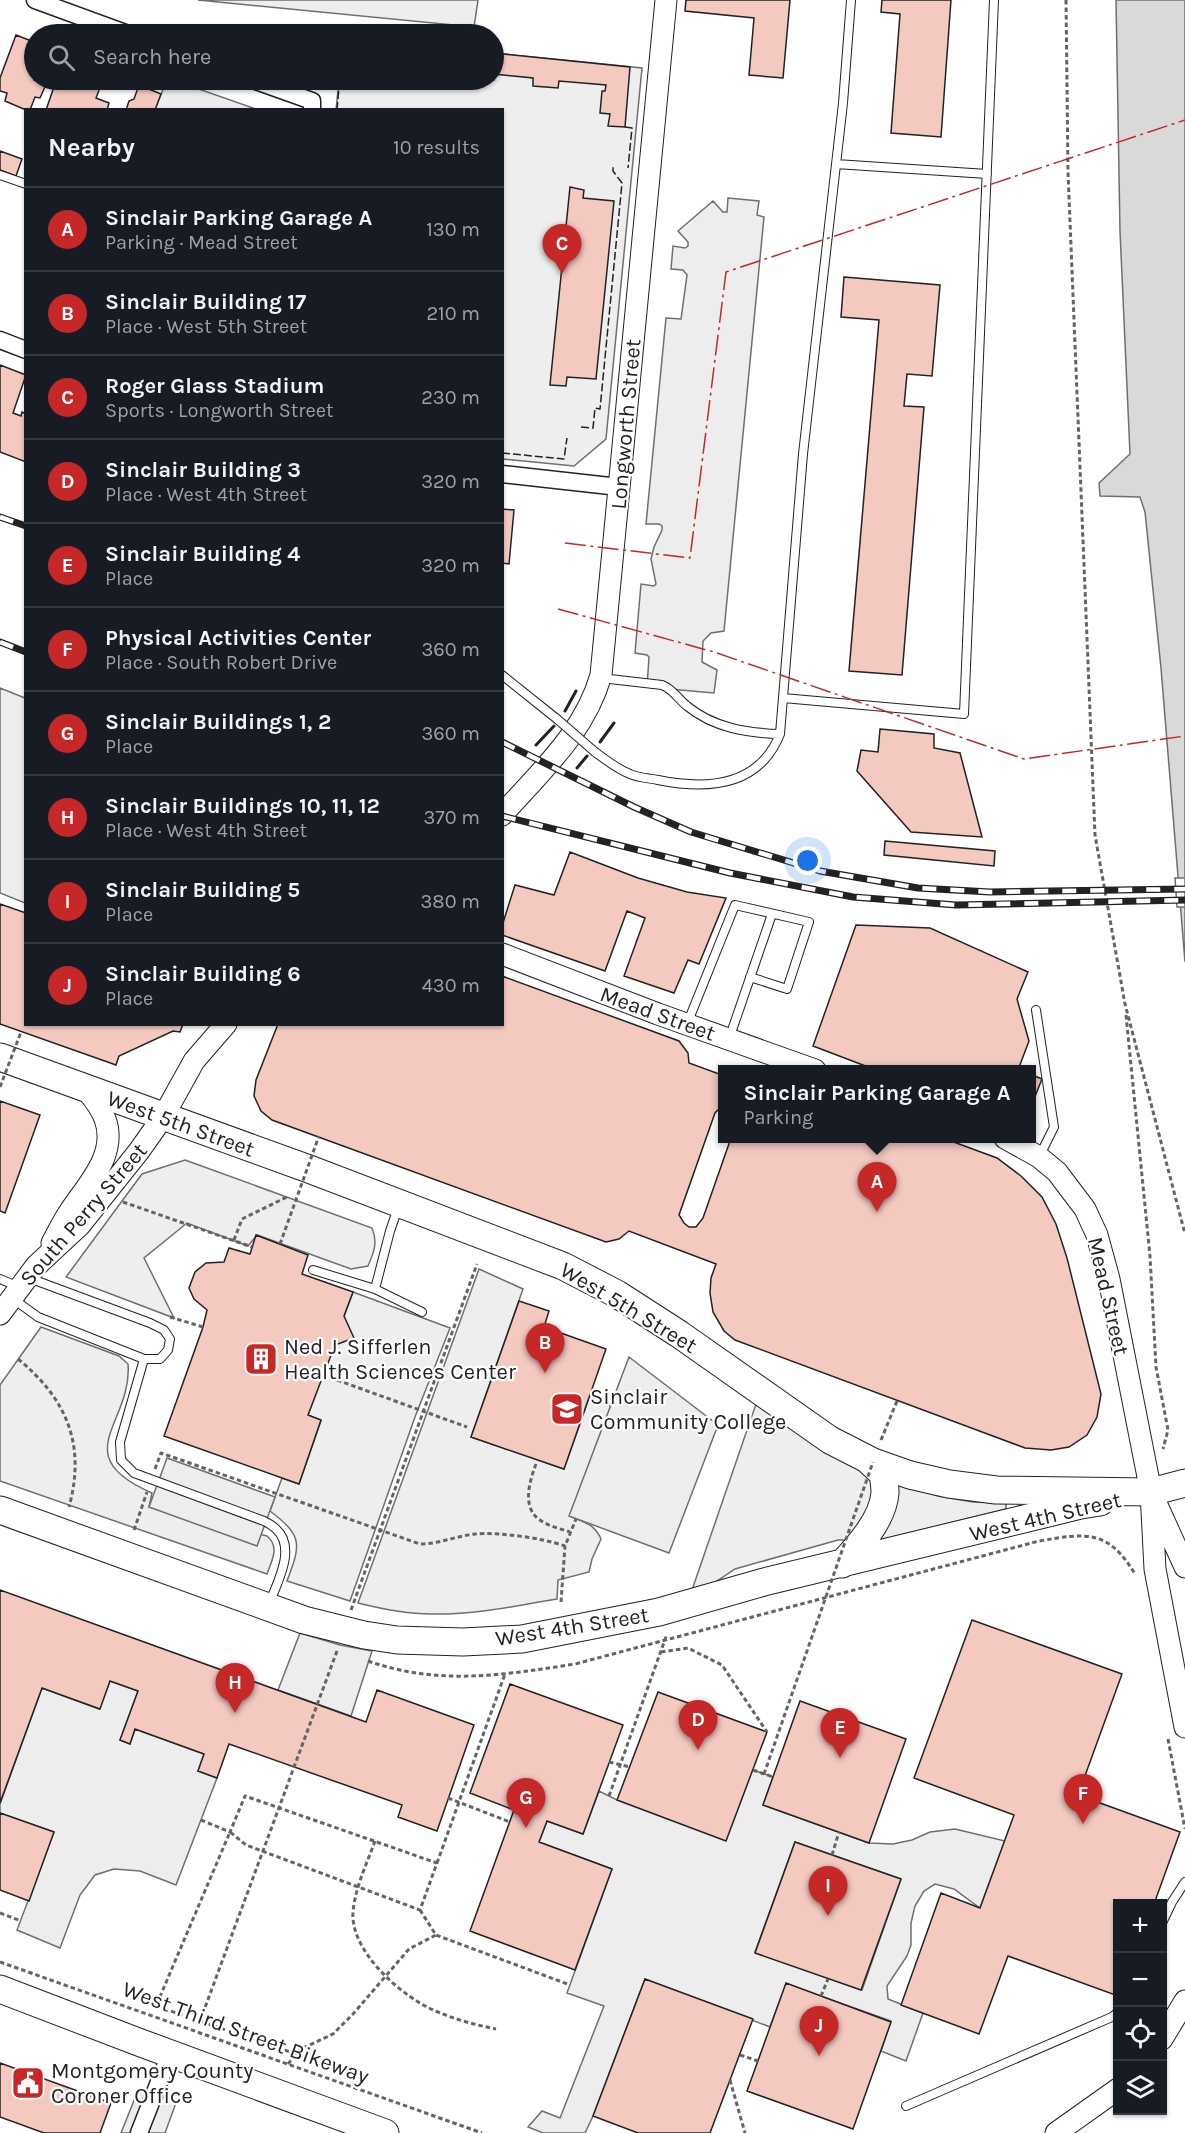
<!DOCTYPE html>
<html lang="en">
<head>
<meta charset="utf-8">
<style>
	:root { --surface:#171b24; --page:#242831; --text:#f1f3f6; --muted:#9ea1a6; --line:#363941; --accent:#c62828 }
	body { margin:0; font-family:Karla,sans-serif; background:var(--page); color:var(--text) }
	.controls { position:absolute; right:18px; bottom:18px; display:grid; overflow:hidden; border-radius:0px; box-shadow:0 2px 4px #0004 }
	.controls button { width:54px; height:54px; display:grid; place-items:center; padding:0; border:0; border-bottom:2px solid var(--line); background:var(--surface); color:var(--text); font:30px sans-serif }
	.you { position:absolute; left:808px; top:861px; width:21px; height:21px; margin:-15px; border:4px solid #fff; border-radius:50%; background:#1a73e8; box-shadow:0 0 0 9px #1a73e833 }
	.badge { display:grid; place-items:center; width:39px; height:39px; border-radius:50%; background:var(--accent); color:#fff; font-size:20px; font-weight:700 }
	.pin { position:absolute; translate:-50% -50px; filter:drop-shadow(0 2px 3px #0008) }
	.pin::after { content:''; position:absolute; top:32px; width:21px; height:18px; background:inherit; clip-path:polygon(0 0,100% 0,50% 100%) }
	.popup { position:absolute; left:718px; top:1065px; width:318px; height:78px; box-sizing:border-box; display:grid; place-content:center; border-radius:0px; background:var(--surface); filter:drop-shadow(0 2px 4px #0005); font-size:20px; white-space:nowrap; color:var(--muted) }
	.popup b { font-size:22px; color:var(--text) }
	.popup::after { content:''; position:absolute; left:50%; top:100%; margin-left:-12px; border:12px solid transparent; border-top-color:var(--surface) }
	.list { margin:0; padding:0; list-style:none }
	h2 { display:flex; justify-content:space-between; align-items:center; height:78px; margin:0; padding:0 24px; font-size:26px }
	h2 small { font-size:20px; font-weight:400; color:var(--muted) }
	.list li { display:grid; grid-template-columns:39px 1fr auto; gap:18px; align-items:center; box-sizing:border-box; height:84px; padding:0 24px; border-top:2px solid var(--line) }
	.list b { display:block; font-size:22px; white-space:nowrap }
	.list p { margin:0; font-size:20px; white-space:nowrap; color:var(--muted) }
	.list em { font-size:20px; font-style:normal; color:var(--muted) }
	.icon { flex:none; width:33px; height:33px; fill:none; stroke:currentColor; stroke-width:2; stroke-linecap:round; stroke-linejoin:round }
	.map { position:relative; flex:none; width:1185px; height:2133px; overflow:hidden }
	.search { position:absolute; background:var(--surface); box-shadow:0 2px 4px #0004; left:24px; top:24px; width:480px; height:66px; display:flex; align-items:center; gap:15px; box-sizing:border-box; padding:0 21px; border-radius:33px; color:var(--muted); font-size:22px }
	.panel { position:absolute; background:var(--surface); box-shadow:0 2px 4px #0004; left:24px; top:108px; width:480px; height:918px; border-radius:0px }
	.map>svg:first-child { display:block }
	.green { fill:#eee; stroke:#6f6f6f; stroke-width:1.5 }
	.parking { fill:#ededed; stroke:#6f6f6f; stroke-width:1.5; fill-rule:evenodd }
	.water { fill:#d9d9d9; stroke:#6f6f6f; stroke-width:1.5 }
	.pier { fill:#fff; stroke:#6f6f6f; stroke-width:1.5 }
	.building { fill:#f3c9c0; stroke:#222; stroke-width:1.5 }
	.lines { fill:none; stroke-linecap:round; stroke-linejoin:round }
	.service-casing { stroke:#222; stroke-width:10 }
	.minor-casing { stroke:#222; stroke-width:19 }
	.tertiary-casing { stroke:#222; stroke-width:23 }
	.primary-casing { stroke:#222; stroke-width:29 }
	.path { stroke:#646464; stroke-width:3; stroke-dasharray:4.5 3; stroke-linecap:butt }
	.service { stroke:#fff; stroke-width:8 }
	.minor { stroke:#fff; stroke-width:16 }
	.tertiary { stroke:#fff; stroke-width:21 }
	.primary { stroke:#fff; stroke-width:27 }
	.rail-casing { stroke:#222; stroke-width:7 }
	.rail { stroke:#fff; stroke-width:4.5; stroke-dasharray:14; stroke-linecap:butt }
	.service-bridge-casing { stroke:#222; stroke-width:10; stroke-linecap:butt }
	.path-bridge { stroke:#646464; stroke-width:3; stroke-dasharray:4.5 3; stroke-linecap:butt }
	.service-bridge { stroke:#fff; stroke-width:8 }
	.fence { stroke:#222; stroke-width:1.5; stroke-dasharray:8 3; stroke-linecap:butt }
	.wall { stroke:#222; stroke-width:3 }
	.power { stroke:#c62828; stroke-width:1.5; stroke-dasharray:21 4.5 3 4.5; stroke-linecap:butt }
	.labels { text-anchor:middle; stroke-width:4.5; stroke-linejoin:round; paint-order:stroke }
	.street-label { font-size:22px; fill:#222; stroke:#fff }
	.poi-label { font-size:22px; fill:#222; stroke:#fff; text-anchor:start }
</style>
</head>
<body>
<div class="map">
<svg width="1185" height="2133" viewBox="0 0 1185 2133">
	<rect width="100%" height="100%" fill="#fff"/>
	<path class="green" d="M198,0H478L474,27Z
		M494,53L642,68L606,439L574,466L503,459L502,110H336L339,80H494Z
		M185,1160L372,1228C378,1242 374,1252 368,1266L351,1269L257,1235L248,1246L187,1223L144,1258L174,1318L66,1277L142,1174Z
		M479,1269L523,1289L471,1437L564,1469L589,1398L611,1406L570,1516C584,1523 594,1523 601,1539L592,1559L589,1572L558,1580L557,1599C516,1606 473,1615 431,1614C406,1614 382,1609 358,1603Z
		M353,1292L450,1328L415,1417L350,1601L287,1581C301,1544 303,1536 270,1511L282,1478L299,1484L321,1421L308,1415Z
		M41,1327L119,1356L128,1364C133,1423 65,1455 152,1493L149,1507L267,1536C280,1547 272,1560 267,1574L0,1481V1385Z
		M756,1404L899,1484L938,1496L973,1502L1006,1503V1509L880,1540H838L735,1569L711,1585L692,1590Z"/>
	<path class="parking" d="M167,80H173L256,109H155Z
		M728,198L759,201L757,215L764,217L724,631L711,633L703,641L702,662L717,670L714,693L647,687L649,657L647,655L635,653L641,584L654,586L656,584L651,559L654,547L662,530V526L659,524H646L666,318L681,319L687,275L683,270L671,269L673,246L685,248L688,246V242L678,231L713,201L723,212H727Z
		M0,688L25,698V903L0,893Z
		M629,1357L718,1425L669,1553L569,1516Z
		M167,1458L275,1497L257,1546L149,1507Z
		M300,1633L340,1645L372,1651L351,1716L278,1690Z
		M110,1681L138,1691L120,1740L130,1744L135,1729L204,1754L198,1771L217,1778L176,1885L140,1871L114,1869L95,1875L80,1895L60,1948L17,1930L54,1832L0,1813V1804L42,1688L99,1709Z
		M753,1770L773,1777L763,1805L869,1843L893,1844L912,1840L930,1832L955,1829L1005,1841L980,1908L954,1889L935,1884L924,1891L915,1906L911,1923V1945L907,1956L887,1986L888,1999L923,2013L906,2061L881,2051L891,2021L786,1984L770,2027L645,1979L593,2116L585,2133H543L528,2127L542,2111L560,2118L604,2006L567,1993L612,1869L539,1842L547,1821L583,1834L599,1791L617,1800ZM795,1842L901,1879L862,1990L755,1952Z
		M139,2088L176,2103L165,2133H121Z"/>
	<path class="water" d="M1116,0H1185V962L1161,668L1145,512L1140,497L1100,496L1099,483L1130,454L1120,231Z"/>
	<path class="pier" d="M1175,878H1185V907H1177Z"/>
	<path class="building" d="M686,0H790L783,78L749,75L754,18L685,11Z
		M882,0H951L941,137L891,133L900,14L881,12Z
		M16,35L34,42V80H48L40,98L35,97L30,110H26L5,101L7,93L0,91V78Z
		M494,53L630,67L625,127L608,126L610,114L600,113L602,91H605L606,85L559,81L558,88L533,86V78L494,74Z
		M71,80H103L96,98L109,103L107,110H46L55,84L68,88Z
		M139,85L161,94L155,110H126L129,101L134,99Z
		M0,151L22,159L16,176L0,170Z
		M570,187L584,190L583,198L614,201L596,379L567,377L566,386L550,385Z
		M844,277L940,285L932,376L907,374L904,406L924,407L902,675L849,671L879,320L841,317Z
		M0,365L26,375L13,413L21,416L22,412L26,414V462L0,452Z
		M502,509L514,510L509,564L502,563Z
		M880,729L934,734V748L960,753L982,837L911,832L857,771L861,750L878,752Z
		M885,841L995,851L994,866L884,855Z
		M570,852L638,878L687,892L726,898L699,964L688,960L674,993L624,976L645,918L627,911L605,971L502,935V926L515,885L554,895Z
		M0,904L26,913V1024H183L180,1032L173,1031L119,1056L116,1065L0,1024Z
		M856,925L930,928L1028,972L1017,999L1029,1041L1018,1070H876L813,1046Z
		M502,976L679,1041L688,1053L689,1063L722,1075V1106L715,1113L679,1215L684,1223L689,1227H696L703,1218L731,1138H943L997,1158L1021,1176L1042,1197L1056,1224L1067,1258L1101,1394L1097,1417L1087,1435L1069,1447L1051,1450L1025,1448L735,1340L724,1331L713,1312L710,1293L711,1278L716,1264L629,1231L619,1239L606,1242L272,1120L261,1111L254,1096L256,1080L278,1024H502Z
		M1032,1075L1042,1079L1032,1104Z
		M0,1101L40,1115L5,1213L0,1211Z
		M256,1235L308,1255L302,1274L353,1292L344,1316L354,1338L335,1345L321,1381L308,1415L321,1420L299,1484L164,1436L203,1327L207,1310L194,1299L189,1288L195,1272L206,1263L224,1262L229,1248L250,1254Z
		M519,1301L549,1311L544,1327L606,1349L564,1469L471,1437Z
		M0,1590L366,1722L377,1690L474,1725L437,1831L398,1817L402,1805L229,1744L217,1778L198,1771L204,1754L135,1729L130,1744L120,1740L138,1691L110,1681L100,1709L42,1688L0,1803Z
		M972,1620L1122,1674L1078,1795L1180,1832L1154,1904H1118V1996L1008,1956L979,2034L901,2005L941,1893L980,1908L1014,1815L914,1778Z
		M510,1684L623,1725L583,1834L547,1821L539,1842L612,1869L575,1970L470,1931L514,1810L470,1793Z
		M658,1692L767,1732L726,1841L617,1800Z
		M800,1701L906,1739L869,1843L763,1805Z
		M0,1813L54,1832L29,1901L0,1890Z
		M795,1842L901,1879L861,1990L755,1953Z
		M645,1979L753,2019L710,2133H638L593,2116Z
		M786,1983L891,2022L853,2129L747,2091Z
		M0,2063L111,2103L100,2133H44L0,2117Z"/>
	<g class="lines">
		<g class="service-casing">
			<path id="service" d="M836,164L987,174
				M0,175L26,184
				M502,675L557,719
				M601,678L662,685C673,689 678,699 687,706C714,728 747,733 780,734
				M783,698L964,714L994,0
				M595,752C606,760 617,769 630,774C639,778 649,778 658,780C707,790 759,787 780,734L803,454L843,103L851,0
				M1036,1010L1054,1127L1039,1157
				M687,1024L735,905L809,922L787,989L750,977
				M729,1039L772,914
				M398,1208L390,1231L375,1289L422,1312
				M313,1270L375,1289
				M29,1278L150,1323L164,1330L170,1339L168,1350L160,1359H144
				M0,1279L19,1287
				M12,1298L38,1317L144,1359L120,1442L121,1460L134,1473L264,1521C268,1523 273,1526 276,1529C297,1548 277,1583 269,1604
				M1162,1923L1172,1902L1185,1882
				M906,2106L1112,2017L1118,2012"/>
		</g>
		<g class="minor-casing">
			<path id="minor" d="M35,0L128,34
				M253,80L312,101V110
				M0,340L26,350
				M502,474L619,487
				M139,2133L170,2054"/>
		</g>
		<g class="tertiary-casing">
			<path id="tertiary" d="M502,815C541,771 585,732 601,675L666,0
				M502,954L658,1014L815,1070
				M1005,1138L1039,1157L1057,1172L1085,1209L1097,1235L1109,1279L1151,1492L1155,1569L1185,1727
				M52,1243C58,1232 63,1221 70,1211C88,1184 118,1154 105,1119C101,1107 93,1098 85,1088
				M0,1314L36,1266L80,1225L139,1151L163,1117L194,1061L226,1024
				M1156,1503L1185,1567
				M1162,2039L1185,2001
				M1056,2133L1118,2089"/>
		</g>
		<g class="primary-casing">
			<path id="primary" d="M0,1057L309,1169L563,1266L617,1294L679,1334L830,1440L873,1462L910,1475L949,1484L996,1490L1151,1492L1185,1483
				M0,1510L304,1620L364,1635L397,1640L463,1642L522,1639L659,1612L764,1582L1081,1505L1100,1502
				M842,1564C859,1546 883,1519 885,1493C885,1487 884,1480 883,1474L867,1459
				M0,1989L141,2043L385,2133"/>
		</g>
		<path class="path" d="M1066,0L1068,172L1095,835L1125,1004L1185,1234
			M1126,1015L1150,1256L1156,1367L1168,1430L1163,1449
			M123,1202L252,1247
			M234,1240L242,1219L289,1196
			M170,1317L203,1327
			M18,1359C67,1399 86,1445 69,1507
			M323,1375L467,1427
			M881,1440L897,1401
			M536,1464C530,1480 521,1508 540,1520C548,1526 561,1529 570,1532
			M155,1469L161,1453L420,1544C439,1544 456,1536 475,1534C500,1532 542,1538 565,1546L576,1519
			M134,1530L147,1492
			M561,1602L565,1546
			M351,1610L477,1264
			M661,1652L688,1648L722,1665L767,1732
			M368,1661C440,1686 503,1675 575,1664L1039,1541C1086,1533 1108,1529 1135,1574
			M1168,1739L1185,1829
			M753,1770L773,1777
			M609,1796L667,1634
			M201,1820L230,1832L245,1796L437,1863L420,1910L246,1845L230,1832L156,2006L296,2054
			M375,1841C367,1863 355,1888 353,1912C350,1952 404,1999 438,2012C457,2020 476,2025 496,2029
			M832,1855L839,1832
			M437,1863L505,1674
			M420,1910L436,1935L570,1985
			M0,1913L21,1921
			M0,1962L482,2133
			M821,1996L828,1979
			M200,2021L337,1651
			M740,2055L758,2061
			M288,2064L299,2050L333,2034L353,2014L409,1949L436,1935
			M730,2080L745,2133"/>
		<use href="#service" class="service"/>
		<use href="#minor" class="minor"/>
		<use href="#tertiary" class="tertiary"/>
		<use href="#primary" class="primary"/>
		<g class="rail-casing">
			<path id="rail" d="M0,517L26,526
				M0,642L26,652
				M502,742L634,807L691,832L820,871L918,888L990,892L1185,889
				M502,816L730,873L853,897L956,905L1185,900"/>
		</g>
		<use href="#rail" class="rail"/>
		<g class="service-bridge-casing">
			<path id="service-bridge" d="M557,719L595,752"/>
		</g>
		<path class="path-bridge" d="M0,1087L21,1032
			M280,1244L319,1136
			M609,1762L630,1767
			M764,1774L873,1462
			M448,1798L510,1822"/>
		<use href="#service-bridge" class="service-bridge"/>
		<path class="fence" d="M337,110L339,88
			M625,127L632,128L628,168
			M581,427L593,428L595,408L600,409L622,183L613,171V166
			M502,453L564,459L567,438"/>
		<path class="wall" d="M565,711L576,691
			M600,742L614,723
			M536,745L554,726
			M577,768L587,756"/>
		<path class="power" d="M565,543L690,558L726,272L1185,120
			M558,609L714,652L1024,759L1185,736"/>
	</g>
	<defs>
		<g id="building-square" transform="scale(1.725)"><rect x="-9" y="-9" width="18" height="18" rx="4" fill="#c62828" stroke="#fff"/><path d="M-4-6H4V6H1V3H-1V6H-4ZM-2.5-4.3h1.7v1.8h-1.7ZM.8-4.3h1.7v1.8H.8ZM-2.5-1h1.7V.8h-1.7ZM.8-1h1.7V.8H.8Z" fill="#fff"/></g>
		<g id="university-square" transform="scale(1.725)"><rect x="-9" y="-9" width="18" height="18" rx="4" fill="#c62828" stroke="#fff"/><path d="M0-5L7-2L0 1L-7-2ZM-4 1L0 2.5L4 1V4Q0 6-4 4Z" fill="#fff"/></g>
		<g id="civic-square" transform="scale(1.725)"><rect x="-9" y="-9" width="18" height="18" rx="4" fill="#c62828" stroke="#fff"/><path d="M-.6-6.5H3V-4.5H.6V-3L4-1V1h2V6H-6V1h2V-1L-.6-3ZM-1.2 2.5V6h2.4V2.5Z" fill="#fff"/></g>
	</defs>
	<g fill-rule="evenodd">
		<use href="#building-square" x="261" y="1359"/>
		<use href="#university-square" x="567" y="1409"/>
		<use href="#civic-square" x="28" y="2083"/>
	</g>
	<g class="labels">
		<g class="street-label">
			<text transform="translate(625 424) rotate(-85)" y="8">Longworth Street</text>
			<text transform="translate(658 1013) rotate(20)" y="8">Mead Street</text>
			<text transform="translate(181 1123) rotate(20)" y="8">West 5th Street</text>
			<text transform="translate(83 1214) rotate(-49)" y="8">South Perry Street</text>
			<text transform="translate(1109 1296) rotate(77)" y="8">Mead Street</text>
			<text transform="translate(629 1307) rotate(31)" y="8">West 5th Street</text>
			<text transform="translate(1045 1516) rotate(-13)" y="8">West 4th Street</text>
			<text transform="translate(572 1626) rotate(-9)" y="8">West 4th Street</text>
			<text transform="translate(246 2032) rotate(20)" y="8">West Third Street Bikeway</text>
		</g>
		<g class="poi-label">
			<text x="284" y="1354">Ned J. Sifferlen<tspan x="284" dy="25">Health Sciences Center</tspan></text>
			<text x="590" y="1404">Sinclair<tspan x="590" dy="25">Community College</tspan></text>
			<text x="51" y="2078">Montgomery County<tspan x="51" dy="25">Coroner Office</tspan></text>
		</g>
	</g>
</svg>
<div class="controls">
<button>+</button>
<button>−</button>
<button><svg class="icon" aria-label="locate" viewBox="0 0 24 24"><circle cx="12" cy="12" r="6"/><path d="M12 2v4M12 18v4M2 12h4M18 12h4"/></svg></button>
<button><svg class="icon" aria-label="layers" viewBox="0 0 24 24"><path d="M12 4l9 5-9 5-9-5zM3 14l9 5 9-5"/></svg></button>
</div>
<div class="you"></div>
<div class="pin badge" style="left:877px;top:1212px">A</div>
<div class="popup"><b>Sinclair Parking Garage A</b>Parking</div>
<div class="pin badge" style="left:545px;top:1373px">B</div>
<div class="pin badge" style="left:562px;top:274px">C</div>
<div class="pin badge" style="left:698px;top:1750px">D</div>
<div class="pin badge" style="left:840px;top:1758px">E</div>
<div class="pin badge" style="left:1083px;top:1824px">F</div>
<div class="pin badge" style="left:526px;top:1828px">G</div>
<div class="pin badge" style="left:235px;top:1713px">H</div>
<div class="pin badge" style="left:828px;top:1916px">I</div>
<div class="pin badge" style="left:819px;top:2056px">J</div>
<div class="search"><svg class="icon" aria-label="search" viewBox="0 0 24 24"><circle cx="10" cy="10" r="6"/><path d="M15 15l6 6"/></svg>Search here</div>
<section class="panel">
<h2>Nearby<small>10 results</small></h2>
<ul class="list">
<li><span class="badge">A</span><div><b>Sinclair Parking Garage A</b><p>Parking · Mead Street</p></div><em>130 m</em></li>
<li><span class="badge">B</span><div><b>Sinclair Building 17</b><p>Place · West 5th Street</p></div><em>210 m</em></li>
<li><span class="badge">C</span><div><b>Roger Glass Stadium</b><p>Sports · Longworth Street</p></div><em>230 m</em></li>
<li><span class="badge">D</span><div><b>Sinclair Building 3</b><p>Place · West 4th Street</p></div><em>320 m</em></li>
<li><span class="badge">E</span><div><b>Sinclair Building 4</b><p>Place</p></div><em>320 m</em></li>
<li><span class="badge">F</span><div><b>Physical Activities Center</b><p>Place · South Robert Drive</p></div><em>360 m</em></li>
<li><span class="badge">G</span><div><b>Sinclair Buildings 1, 2</b><p>Place</p></div><em>360 m</em></li>
<li><span class="badge">H</span><div><b>Sinclair Buildings 10, 11, 12</b><p>Place · West 4th Street</p></div><em>370 m</em></li>
<li><span class="badge">I</span><div><b>Sinclair Building 5</b><p>Place</p></div><em>380 m</em></li>
<li><span class="badge">J</span><div><b>Sinclair Building 6</b><p>Place</p></div><em>430 m</em></li>
</ul>
</section>
</div>
</body>
</html>
